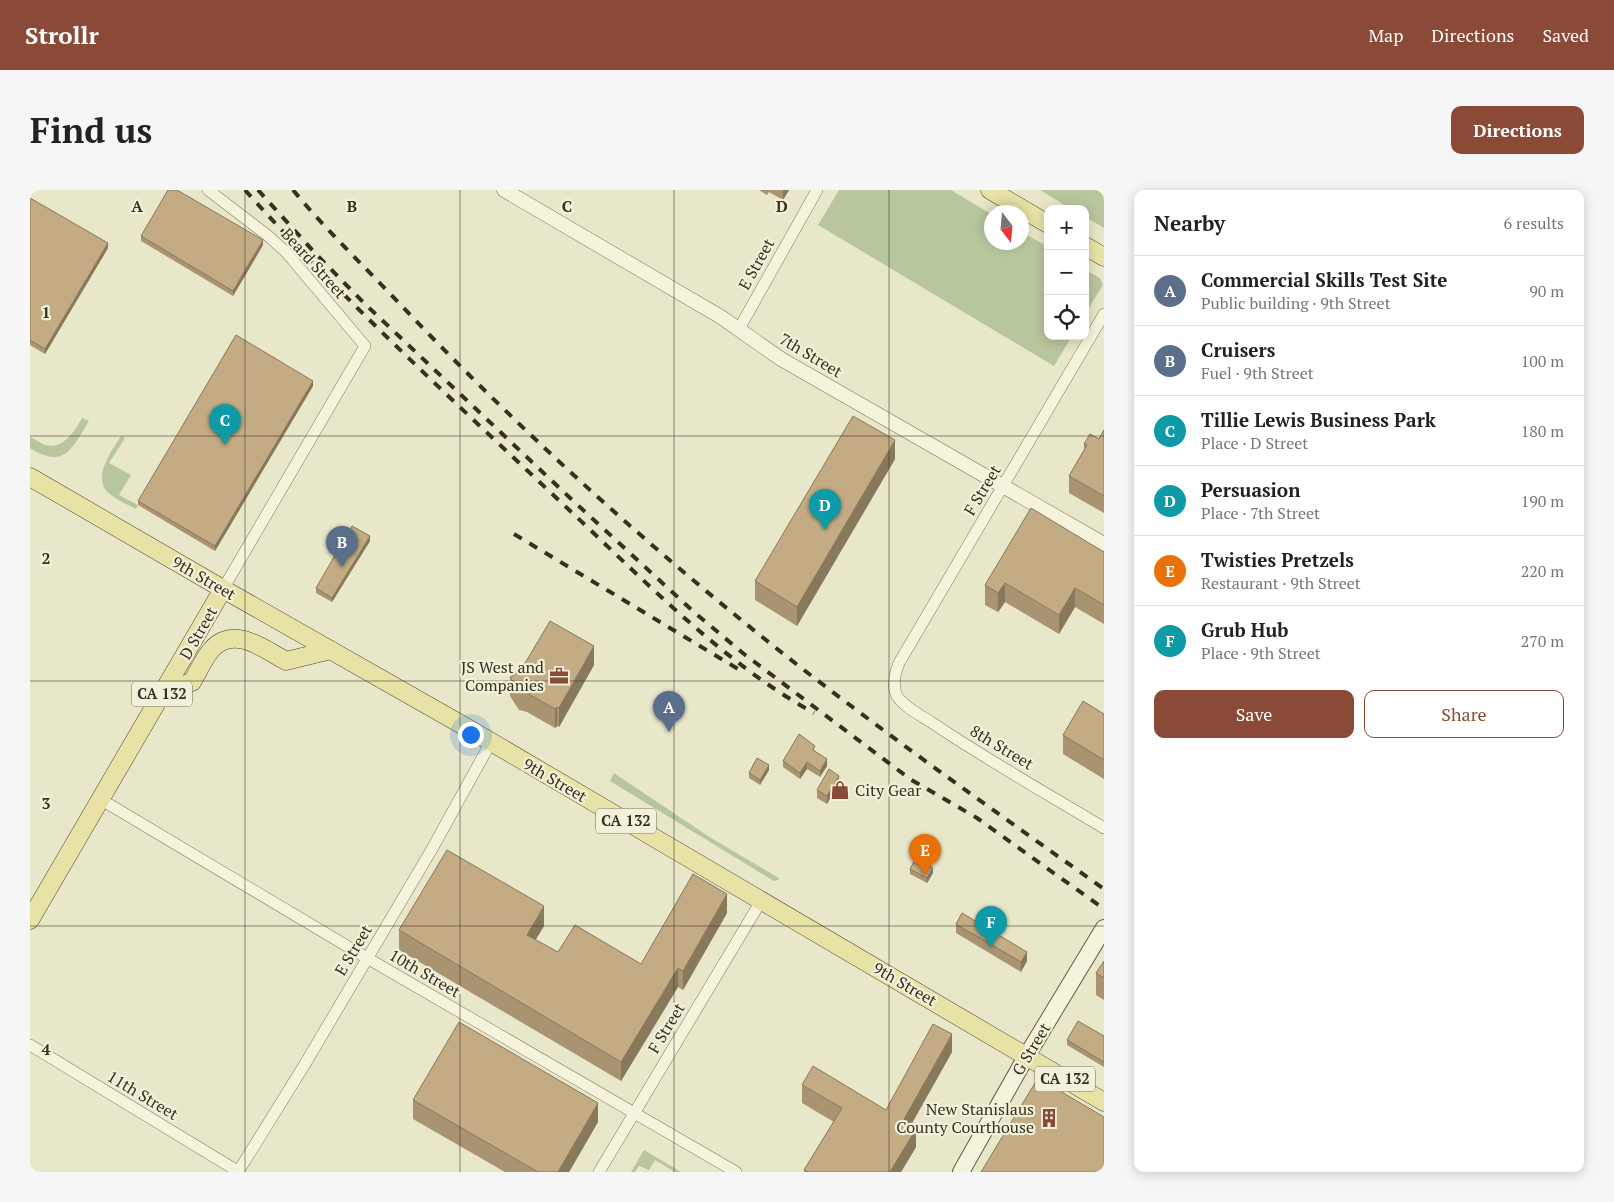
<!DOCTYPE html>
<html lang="en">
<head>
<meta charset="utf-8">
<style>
	:root { --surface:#fff; --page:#f6f6f6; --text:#222; --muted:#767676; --line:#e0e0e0; --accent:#8b4937 }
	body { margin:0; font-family:"PT Serif",serif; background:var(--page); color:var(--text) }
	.controls { position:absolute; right:15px; top:15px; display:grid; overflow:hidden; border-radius:10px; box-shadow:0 2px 12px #0003 }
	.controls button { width:45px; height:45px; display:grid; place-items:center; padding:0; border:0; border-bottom:1px solid var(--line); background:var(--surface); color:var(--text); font:25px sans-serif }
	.compass { position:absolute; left:954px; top:15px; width:45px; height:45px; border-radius:50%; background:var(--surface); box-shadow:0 2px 12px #0003; rotate:164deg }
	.you { position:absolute; left:440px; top:544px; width:18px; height:18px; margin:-12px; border:4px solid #fff; border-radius:50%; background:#1a73e8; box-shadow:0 0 0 8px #1a73e833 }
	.badge { display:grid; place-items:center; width:32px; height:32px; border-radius:50%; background:var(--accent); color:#fff; font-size:16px; font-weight:700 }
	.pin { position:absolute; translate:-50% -41px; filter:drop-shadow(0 1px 2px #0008) }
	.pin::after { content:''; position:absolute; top:26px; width:18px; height:15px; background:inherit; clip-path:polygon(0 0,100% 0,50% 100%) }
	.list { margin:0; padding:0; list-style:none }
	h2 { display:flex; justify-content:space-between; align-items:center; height:65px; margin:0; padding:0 20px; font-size:21px }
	h2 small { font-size:16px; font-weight:400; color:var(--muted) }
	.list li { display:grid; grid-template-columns:32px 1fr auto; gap:15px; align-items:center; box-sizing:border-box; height:70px; padding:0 20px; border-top:1px solid var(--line) }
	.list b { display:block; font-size:19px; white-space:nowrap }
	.list p { margin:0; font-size:16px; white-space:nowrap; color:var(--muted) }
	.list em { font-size:16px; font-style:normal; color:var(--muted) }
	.actions { display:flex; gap:10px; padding:15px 20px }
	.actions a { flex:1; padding:11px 0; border:1px solid var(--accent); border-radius:10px; text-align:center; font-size:18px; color:var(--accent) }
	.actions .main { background:var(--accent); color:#fff }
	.icon { flex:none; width:28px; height:28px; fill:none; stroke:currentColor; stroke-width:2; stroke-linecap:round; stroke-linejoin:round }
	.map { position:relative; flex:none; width:1074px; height:982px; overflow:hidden; border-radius:10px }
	header { display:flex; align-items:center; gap:30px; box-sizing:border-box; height:70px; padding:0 25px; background:var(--accent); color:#fff }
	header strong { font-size:24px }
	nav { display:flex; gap:28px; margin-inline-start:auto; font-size:18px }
	.intro { display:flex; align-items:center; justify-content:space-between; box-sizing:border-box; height:120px; padding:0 30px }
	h1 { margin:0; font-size:35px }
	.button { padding:12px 22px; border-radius:10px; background:var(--accent); color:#fff; font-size:18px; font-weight:700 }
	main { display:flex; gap:30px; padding:0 30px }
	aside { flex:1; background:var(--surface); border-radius:10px; box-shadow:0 2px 12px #0003 }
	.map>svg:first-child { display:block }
	.green { fill:#b8c69e }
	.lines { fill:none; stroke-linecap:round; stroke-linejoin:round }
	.minor-casing { stroke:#847b60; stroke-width:12 }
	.tertiary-casing { stroke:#847b60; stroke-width:15 }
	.secondary-casing { stroke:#665c43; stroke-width:18 }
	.primary-casing { stroke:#524933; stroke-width:19 }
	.minor { stroke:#f5f3db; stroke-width:11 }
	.tertiary { stroke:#f5f3db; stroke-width:14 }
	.secondary { stroke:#f5f3db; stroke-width:16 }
	.primary { stroke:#e7e2a6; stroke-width:18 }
	.rail { stroke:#363021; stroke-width:4; stroke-dasharray:9 9; stroke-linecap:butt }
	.wall { fill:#a89471 }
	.shaded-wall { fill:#88785c }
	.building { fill:#c3ac83; stroke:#88785c }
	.grid { fill:none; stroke:#363021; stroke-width:1; stroke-opacity:0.55 }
	.labels { text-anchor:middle; stroke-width:4.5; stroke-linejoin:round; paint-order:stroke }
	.shield { fill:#f2f0d8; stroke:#6e6a58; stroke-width:1 }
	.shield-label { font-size:15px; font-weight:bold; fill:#363021 }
	.street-label { font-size:16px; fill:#363021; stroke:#f2f0d8 }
	.poi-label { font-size:16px; fill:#363021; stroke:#f2f0d8; text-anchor:end }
	.grid-label { font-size:16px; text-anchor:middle; font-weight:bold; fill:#363021; stroke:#f2f0d8; stroke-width:4.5; stroke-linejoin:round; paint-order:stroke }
</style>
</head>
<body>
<header>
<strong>Strollr</strong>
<nav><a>Map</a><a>Directions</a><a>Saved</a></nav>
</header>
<div class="intro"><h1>Find us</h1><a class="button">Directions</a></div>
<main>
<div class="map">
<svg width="1074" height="982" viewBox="0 0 1074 982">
	<rect width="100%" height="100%" fill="#e9e7c9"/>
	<path class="green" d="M809,0H921L961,24L962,52H992V42L1018,57V146H1042L1024,176L788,35Z
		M1010,0H1074V38L1055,27V19H1041Z
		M1055,80L1070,88L1073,95L1055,124Z
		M52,228L59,231C42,258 35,280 0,258V247C5,249 10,253 15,255C33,260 45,241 52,228Z
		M91,246L95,248L79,273L101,285L89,305L108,315L106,319C98,315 89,311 81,305C60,290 81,262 91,246Z
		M584,583L681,648L749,688L748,690L744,691L580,591Z
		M614,960L651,982H645L625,970L619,980L609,976L605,982H601Z"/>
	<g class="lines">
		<g class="minor-casing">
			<path id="minor" d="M178,0L237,45L256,62L335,156L193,399
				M1074,124L869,473C865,483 862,496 867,506C874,517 890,525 901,532C957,570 1016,603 1074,638
				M709,139L787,0
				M70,609L337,768L706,982
				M0,855L209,982
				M208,982L275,874L402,659L461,552
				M569,982L731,711"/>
		</g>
		<g class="tertiary-casing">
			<path id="tertiary" d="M474,0L691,127L751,169L1074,354"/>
		</g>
		<g class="secondary-casing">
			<path id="secondary" d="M931,982L996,867L1074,738"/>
		</g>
		<g class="primary-casing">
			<path id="primary" d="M960,0L1018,34
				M1055,56L1074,67
				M0,287L193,399L434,536L1074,912
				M133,501L162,492C168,482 174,468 182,459C204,435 234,459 256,471L301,460
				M0,730L193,399"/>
		</g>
		<use href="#minor" class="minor"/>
		<use href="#tertiary" class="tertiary"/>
		<use href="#secondary" class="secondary"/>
		<use href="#primary" class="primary"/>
		<path class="rail" d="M215,0C315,112 427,214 536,317C612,388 693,473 784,523
			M228,0L285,63L335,114L539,307L665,423L714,464L880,589L947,628L1074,719
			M263,0C296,40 334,76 370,114C492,243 625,363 765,473C865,551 970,625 1074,699
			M484,344L708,479"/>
	</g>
	<path class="wall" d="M729,0H759L753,10L739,2L737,5Z
		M0,8L78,58L15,164L0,155Z
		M111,46L233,55L203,106L111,51Z
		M283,196L185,361L108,315V311Z
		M1074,240V323L1039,303V286L1054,260V254L1069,249Z
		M865,269L767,436L725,410V391Z
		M340,351L302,412L286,403V398Z
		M1074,362V434L1045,417L1029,444L975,412L968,422L955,415V395Z
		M564,475L529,537L527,536L525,538L497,522L489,520L480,506V487Z
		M1074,524V589L1033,564V545Z
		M785,562L797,576L790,587L777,579L770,589L753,577V571Z
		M739,580L730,595L719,588V583Z
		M809,594L797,614L787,608V600Z
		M901,677L903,683L897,693L880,684V679Z
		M697,723L653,800L648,797L591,891L369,760V740L514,736L505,750L528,762L611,774Z
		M926,734L997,771L991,782L926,743Z
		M1074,771V810L1066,805V783Z
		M1074,846V877L1037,855V850Z
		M922,862L881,935L886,957L871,982H774V980L804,932L772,913V895L856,920Z
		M383,910L568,932L539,982H475L383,929Z"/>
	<path class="shaded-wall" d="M753,0H759L753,10Z
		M233,50V55L203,106V101Z
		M78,53V58L15,164V159Z
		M283,191V196L185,361V356Z
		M865,250V269L767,436V417Z
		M340,346V351L302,412V408Z
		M975,393V412L968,422V403Z
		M1045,398V417L1029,444V425Z
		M564,456V475L529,537V518Z
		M527,517V536L525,538V519Z
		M797,569V576L790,587V581Z
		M777,572V579L770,589V583Z
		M739,575V580L730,595V590Z
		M809,586V594L797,614V606Z
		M903,678V683L897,693V688Z
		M697,704V723L653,800V781Z
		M514,716V736L497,764V745Z
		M997,762V771L991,782V772Z
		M648,778V797L591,891V872Z
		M922,844V862L873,949V931Z
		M568,913V932L539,982H528Z
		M886,939V957L871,982H860Z"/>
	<path class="building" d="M138,0H147L233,50L203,101L111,46Z
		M0,8L78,53L15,159L0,150Z
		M206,145L283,191L185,356L108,311Z
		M823,226L865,250L767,417L725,391Z
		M1074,240V306L1039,286L1057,255L1054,254L1060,244L1069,249Z
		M1001,318L1074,362V415L1045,398L1029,425L975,393L968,403L955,395Z
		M322,336L340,346L302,408L286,398Z
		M520,431L564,456L529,518L527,517L525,519L497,503L489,501L480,487L491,480Z
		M1053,511L1074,524V570L1033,545Z
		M769,544L785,556L783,560L797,569L790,581L777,572L770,583L753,571Z
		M727,568L739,575L730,590L719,583Z
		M799,579L809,586L797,606L787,600Z
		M417,660L514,716L497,745L528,762L545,735L611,774L663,684L697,704L653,781L648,778L591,872L369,740Z
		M887,666L901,674L900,676L903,678L897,688L880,679Z
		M932,723L997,762L991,772L926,734Z
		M1074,771V788L1066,783Z
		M1048,831L1074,846V872L1037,850Z
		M429,832L568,913L528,982H508L383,910Z
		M903,834L922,844L873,931L886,939L860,982H778L774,980L812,918L772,895L783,876L856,920Z
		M1008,888L1074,927V982H951Z"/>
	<path class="grid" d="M215,0V982M430,0V982M644,0V982M859,0V982M0,246H1074M0,491H1074M0,736H1074"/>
	<defs>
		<g id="office-bare" transform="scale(1.5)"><path d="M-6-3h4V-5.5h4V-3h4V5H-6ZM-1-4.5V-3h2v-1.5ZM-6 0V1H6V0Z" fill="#8b4937" stroke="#f2f0d8" stroke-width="2.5" paint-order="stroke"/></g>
		<g id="shop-bare" transform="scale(1.5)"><path d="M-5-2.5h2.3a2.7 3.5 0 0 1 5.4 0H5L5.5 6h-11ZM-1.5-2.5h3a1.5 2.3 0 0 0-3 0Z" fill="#8b4937" stroke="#f2f0d8" stroke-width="2.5" paint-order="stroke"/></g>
		<g id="building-bare" transform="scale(1.5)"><path d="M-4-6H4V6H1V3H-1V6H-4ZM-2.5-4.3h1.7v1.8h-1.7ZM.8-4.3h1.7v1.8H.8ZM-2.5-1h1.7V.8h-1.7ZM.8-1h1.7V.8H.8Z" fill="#8b4937" stroke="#f2f0d8" stroke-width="2.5" paint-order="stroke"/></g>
	</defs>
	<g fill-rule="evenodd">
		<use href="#office-bare" x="529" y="486"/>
		<use href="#shop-bare" x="810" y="600"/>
		<use href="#building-bare" x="1019" y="928"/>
	</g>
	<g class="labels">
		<g class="shield">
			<rect x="102" y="491.5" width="60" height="25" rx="4"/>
			<rect x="566" y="618.5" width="60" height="25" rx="4"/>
			<rect x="1005" y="876.5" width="60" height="25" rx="4"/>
		</g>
		<g class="shield-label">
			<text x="132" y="509">CA 132</text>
			<text x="596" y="636">CA 132</text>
			<text x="1035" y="894">CA 132</text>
		</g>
		<g class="street-label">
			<text transform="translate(284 73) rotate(48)" y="6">Beard Street</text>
			<text transform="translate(726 74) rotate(-61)" y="6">E Street</text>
			<text transform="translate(781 165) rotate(31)" y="6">7th Street</text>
			<text transform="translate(952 300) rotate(-59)" y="6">F Street</text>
			<text transform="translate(174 388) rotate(30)" y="6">9th Street</text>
			<text transform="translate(168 443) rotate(-60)" y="6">D Street</text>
			<text transform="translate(972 557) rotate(31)" y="6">8th Street</text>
			<text transform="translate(525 590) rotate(30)" y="6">9th Street</text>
			<text transform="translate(323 760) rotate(-59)" y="6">E Street</text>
			<text transform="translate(395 783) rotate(30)" y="6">10th Street</text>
			<text transform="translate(875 794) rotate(30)" y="6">9th Street</text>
			<text transform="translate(636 838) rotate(-59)" y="6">F Street</text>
			<text transform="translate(1001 859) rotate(-59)" y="6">G Street</text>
			<text transform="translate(113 905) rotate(31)" y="6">11th Street</text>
		</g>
		<g class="poi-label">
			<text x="514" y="483">JS West and<tspan x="514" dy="18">Companies</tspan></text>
			<text x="825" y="606" text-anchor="start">City Gear</text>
			<text x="1004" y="925">New Stanislaus<tspan x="1004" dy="18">County Courthouse</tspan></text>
		</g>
	</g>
	<g class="grid-label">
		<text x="107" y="22">A</text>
		<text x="322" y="22">B</text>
		<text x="537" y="22">C</text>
		<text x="752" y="22">D</text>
		<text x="16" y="128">1</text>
		<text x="16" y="374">2</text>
		<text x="16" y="619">3</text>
		<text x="16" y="865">4</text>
	</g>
</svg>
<div class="controls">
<button>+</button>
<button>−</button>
<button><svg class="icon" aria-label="locate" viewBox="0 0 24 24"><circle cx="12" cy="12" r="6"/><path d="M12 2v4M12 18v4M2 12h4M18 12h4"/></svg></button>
</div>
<svg class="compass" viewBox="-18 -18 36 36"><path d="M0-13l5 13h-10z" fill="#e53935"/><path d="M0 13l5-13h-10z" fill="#767676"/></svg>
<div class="you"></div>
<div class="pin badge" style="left:639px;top:542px;background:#5c6f8a">A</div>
<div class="pin badge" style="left:312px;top:377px;background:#5c6f8a">B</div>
<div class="pin badge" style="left:195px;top:255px;background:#0f9aa8">C</div>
<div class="pin badge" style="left:795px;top:340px;background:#0f9aa8">D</div>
<div class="pin badge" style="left:895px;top:685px;background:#e8710a">E</div>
<div class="pin badge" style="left:961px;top:757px;background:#0f9aa8">F</div>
</div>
<aside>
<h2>Nearby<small>6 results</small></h2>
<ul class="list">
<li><span class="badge" style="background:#5c6f8a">A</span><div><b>Commercial Skills Test Site</b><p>Public building · 9th Street</p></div><em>90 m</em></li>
<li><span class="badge" style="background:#5c6f8a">B</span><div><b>Cruisers</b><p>Fuel · 9th Street</p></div><em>100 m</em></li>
<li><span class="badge" style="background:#0f9aa8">C</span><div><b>Tillie Lewis Business Park</b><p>Place · D Street</p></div><em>180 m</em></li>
<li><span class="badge" style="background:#0f9aa8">D</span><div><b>Persuasion</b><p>Place · 7th Street</p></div><em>190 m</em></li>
<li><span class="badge" style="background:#e8710a">E</span><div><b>Twisties Pretzels</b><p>Restaurant · 9th Street</p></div><em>220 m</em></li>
<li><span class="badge" style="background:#0f9aa8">F</span><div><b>Grub Hub</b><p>Place · 9th Street</p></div><em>270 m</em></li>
</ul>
<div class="actions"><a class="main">Save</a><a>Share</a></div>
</aside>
</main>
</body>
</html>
